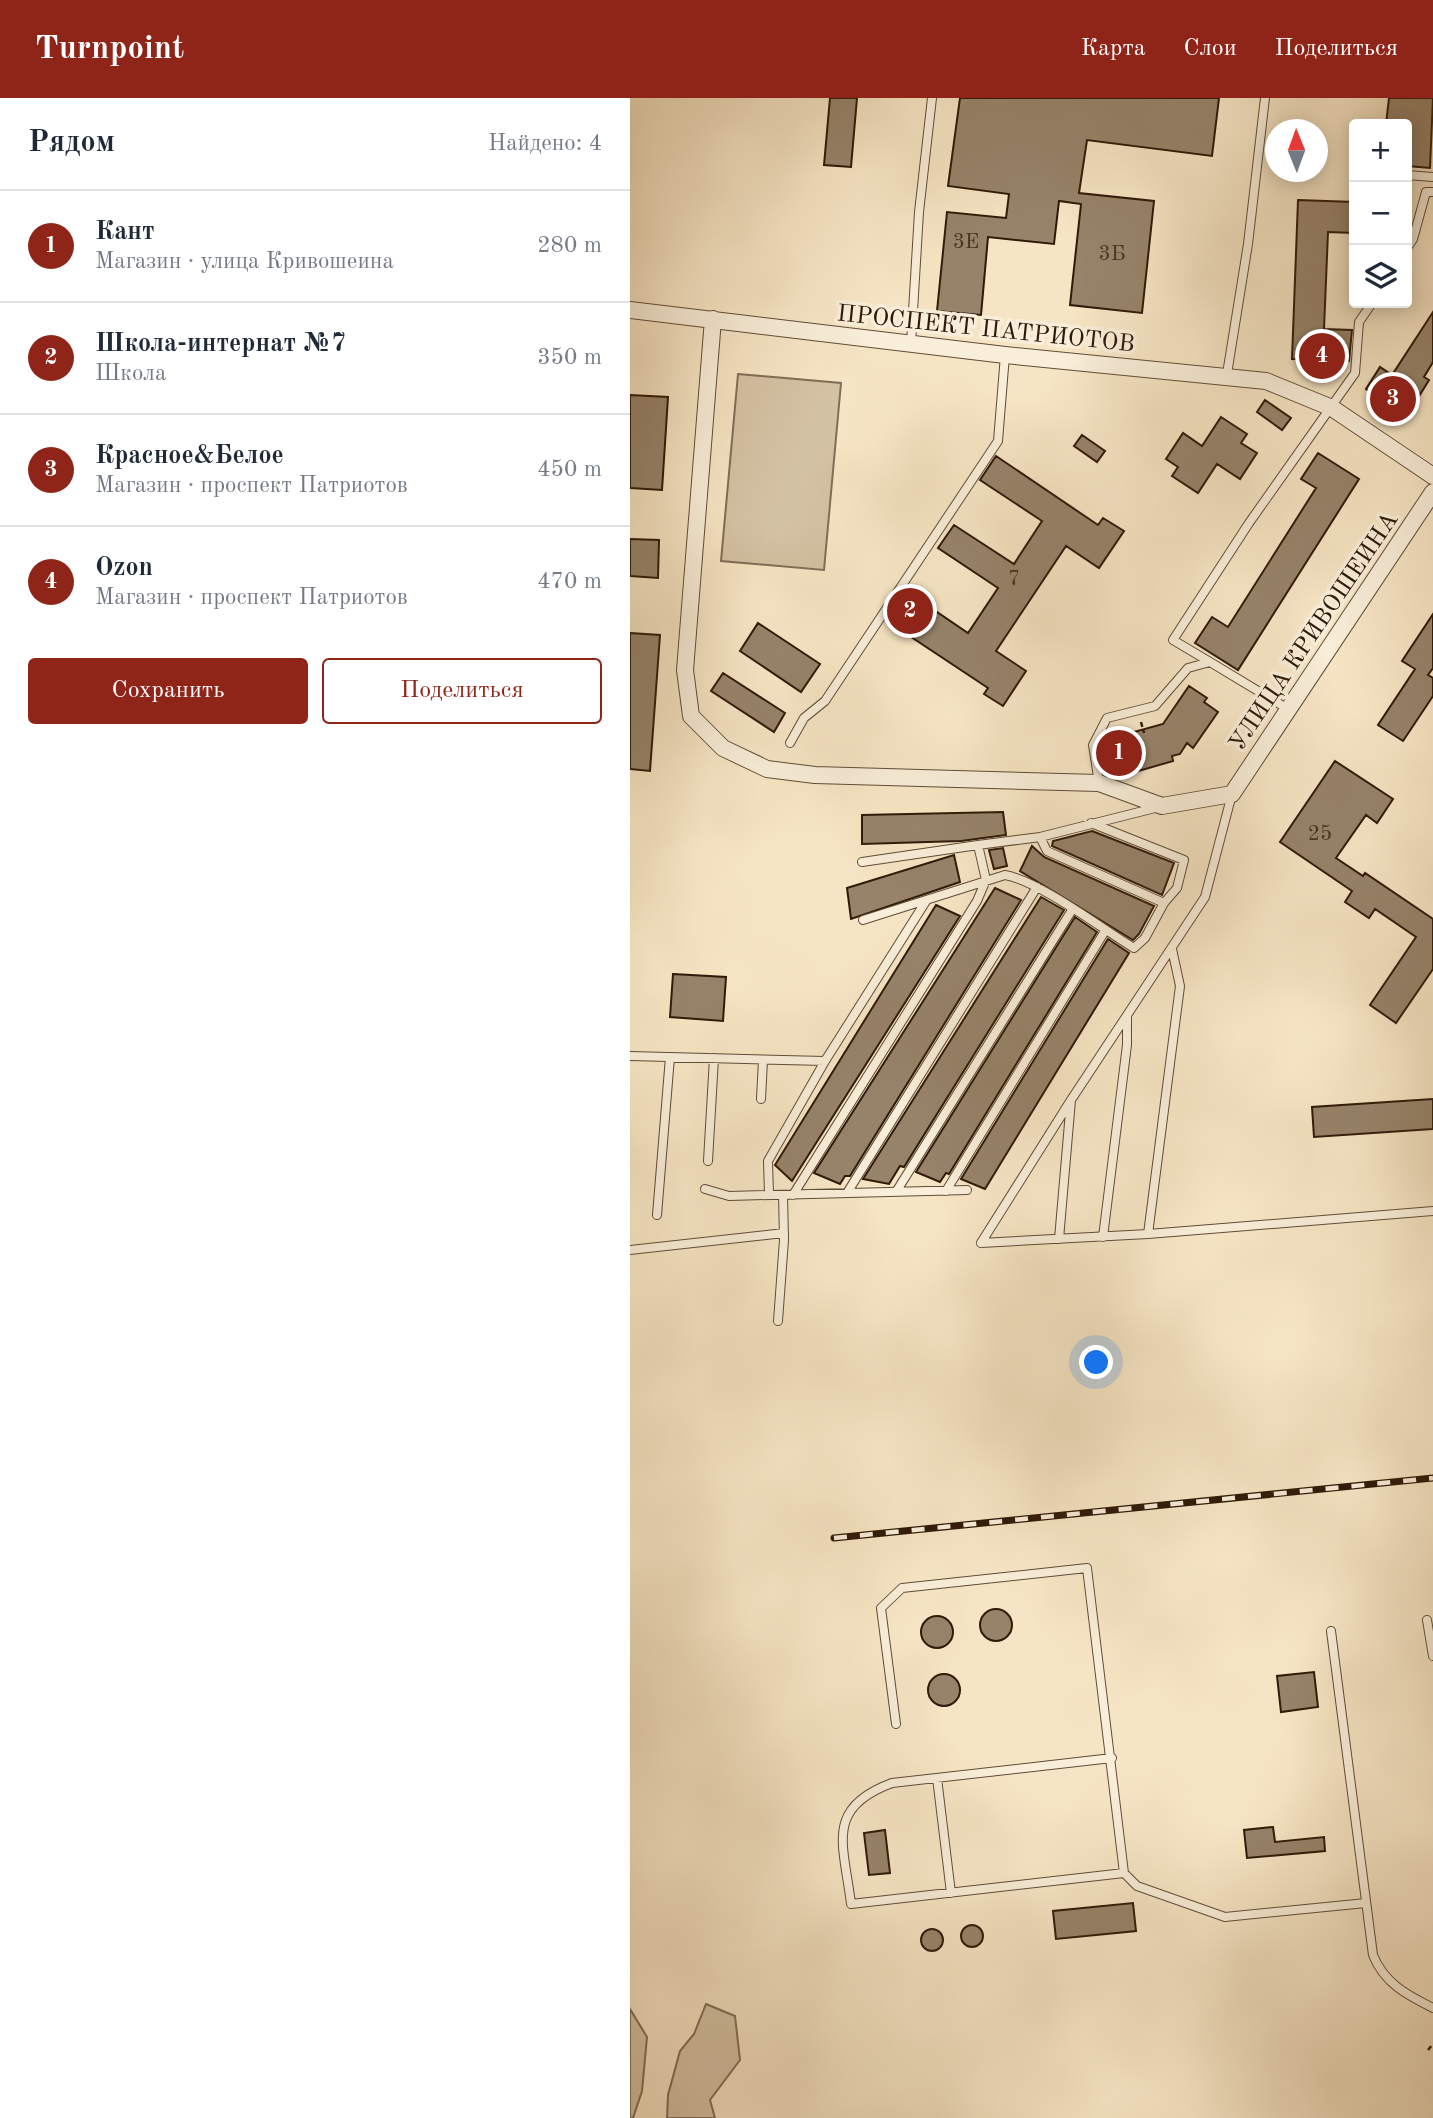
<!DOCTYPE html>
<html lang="ru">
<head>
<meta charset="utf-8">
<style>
	:root { --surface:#fff; --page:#f2f2f3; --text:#1f2937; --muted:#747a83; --line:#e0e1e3; --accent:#8f2418 }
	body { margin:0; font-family:"Old Standard TT",serif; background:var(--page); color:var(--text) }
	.controls { position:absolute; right:21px; top:21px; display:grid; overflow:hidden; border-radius:7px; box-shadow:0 4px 18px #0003 }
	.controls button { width:63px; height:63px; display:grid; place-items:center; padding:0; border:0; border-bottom:2px solid var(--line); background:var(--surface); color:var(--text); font:35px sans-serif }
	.compass { position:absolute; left:635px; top:21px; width:63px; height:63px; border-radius:50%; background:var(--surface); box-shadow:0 4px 18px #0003; rotate:359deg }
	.you { position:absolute; left:467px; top:1265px; width:24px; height:24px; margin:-18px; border:5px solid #fff; border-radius:50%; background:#1a73e8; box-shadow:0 0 0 10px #1a73e833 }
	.badge { display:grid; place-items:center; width:46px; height:46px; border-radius:50%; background:var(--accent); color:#fff; font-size:23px; font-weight:700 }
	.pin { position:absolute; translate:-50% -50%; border:4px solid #fff; box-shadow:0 2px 7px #0006 }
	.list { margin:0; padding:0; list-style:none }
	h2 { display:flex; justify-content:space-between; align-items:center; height:91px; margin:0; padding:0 28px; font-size:30px }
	h2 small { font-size:23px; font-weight:400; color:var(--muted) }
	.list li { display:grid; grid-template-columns:46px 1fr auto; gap:21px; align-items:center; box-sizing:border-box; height:112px; padding:0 28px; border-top:2px solid var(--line) }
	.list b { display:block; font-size:26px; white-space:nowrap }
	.list p { margin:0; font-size:23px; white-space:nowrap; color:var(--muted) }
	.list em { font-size:23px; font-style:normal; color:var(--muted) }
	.actions { display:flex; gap:14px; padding:21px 28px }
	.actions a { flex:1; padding:16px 0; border:2px solid var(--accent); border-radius:7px; text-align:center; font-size:24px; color:var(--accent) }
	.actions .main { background:var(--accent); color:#fff }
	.icon { flex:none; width:38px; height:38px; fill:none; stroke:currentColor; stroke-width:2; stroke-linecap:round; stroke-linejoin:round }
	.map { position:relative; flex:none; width:803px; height:2020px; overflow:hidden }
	header { display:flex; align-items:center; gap:42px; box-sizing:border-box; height:98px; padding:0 35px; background:var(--accent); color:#fff }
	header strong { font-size:33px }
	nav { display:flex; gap:38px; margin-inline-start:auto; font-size:24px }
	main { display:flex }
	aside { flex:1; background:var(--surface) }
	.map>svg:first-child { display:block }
	.green { fill:#d4c2a4; stroke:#826e56; stroke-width:2 }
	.building { fill:#96836a; stroke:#2f1908; stroke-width:2 }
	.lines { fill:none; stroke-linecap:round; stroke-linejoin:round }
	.lane-casing { stroke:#614c37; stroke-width:10 }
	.street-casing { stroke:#614c37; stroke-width:18 }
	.path { stroke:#2f1908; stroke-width:2.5; stroke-dasharray:5 3.5; stroke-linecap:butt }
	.lane { stroke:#f9eed9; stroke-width:8 }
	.street { stroke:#f9eed9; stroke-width:16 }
	.rail-casing { stroke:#2f1908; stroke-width:7 }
	.rail { stroke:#f9eed9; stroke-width:4.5; stroke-dasharray:13; stroke-linecap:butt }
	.labels { text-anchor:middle; stroke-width:7; stroke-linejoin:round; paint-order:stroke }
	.number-label { font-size:21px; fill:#493420 }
	.street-label { font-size:24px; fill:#2f1908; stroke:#f9eed9 }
</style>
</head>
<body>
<header>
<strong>Turnpoint</strong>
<nav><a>Карта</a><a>Слои</a><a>Поделиться</a></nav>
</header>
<main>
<aside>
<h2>Рядом<small>Найдено: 4</small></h2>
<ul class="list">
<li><span class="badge">1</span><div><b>Кант</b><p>Магазин · улица Кривошеина</p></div><em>280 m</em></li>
<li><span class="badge">2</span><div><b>Школа-интернат №7</b><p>Школа</p></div><em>350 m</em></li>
<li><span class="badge">3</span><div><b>Красное&amp;Белое</b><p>Магазин · проспект Патриотов</p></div><em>450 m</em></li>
<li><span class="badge">4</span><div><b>Ozon</b><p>Магазин · проспект Патриотов</p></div><em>470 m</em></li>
</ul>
<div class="actions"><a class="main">Сохранить</a><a>Поделиться</a></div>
</aside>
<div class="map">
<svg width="803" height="2020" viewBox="0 0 803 2020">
	<rect width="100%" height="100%" fill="#f6e5c4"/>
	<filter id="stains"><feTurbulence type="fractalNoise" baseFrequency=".00286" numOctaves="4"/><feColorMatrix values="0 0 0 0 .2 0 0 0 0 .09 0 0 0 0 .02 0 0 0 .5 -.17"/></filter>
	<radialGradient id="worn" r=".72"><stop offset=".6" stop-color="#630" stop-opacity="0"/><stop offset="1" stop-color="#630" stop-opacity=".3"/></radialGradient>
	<path class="green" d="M108,276L211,285L194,472L91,463Z
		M76,1906L105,1918L110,1962L80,2002L85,2020H37L38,1997L50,1953L64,1936Z
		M0,1911L17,1939L12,1993L3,2020H0Z"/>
	<path class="building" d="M200,0H227L221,69L194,67Z
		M330,0H589L582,58L457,42L449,95L524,103L512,215L440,207L451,106L429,103L424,146L358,139L351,217L307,213L317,114L376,120L379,96L318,88Z
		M759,0H803L800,70L777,68V26H756Z
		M668,102L724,104V135L698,134L694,231L722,232L719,263L662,261Z
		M803,214V264L794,279L799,282L783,308L777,304L770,315L736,291L750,269L762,277Z
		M0,297L38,299L32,392L0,390Z
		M635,302L661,320L652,332L627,314Z
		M591,319L617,336L611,345L627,355L610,381L587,366L568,395L542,378L548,369L536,361L553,335L572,348Z
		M452,337L475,353L467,364L444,348Z
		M688,355L729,381L608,572L565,545L582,519L598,529L686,390L671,381Z
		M366,358L468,427L473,420L494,433L469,470L436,448L366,553L396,573L373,608L354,596L358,590L257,523L276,493L338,535L368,490L308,450L324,427L384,466L412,423L350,382Z
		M0,441L29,442L28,480L0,478Z
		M803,516V570L798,577L803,580V598L773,643L748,627L785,571L772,563Z
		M128,525L190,566L171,594L110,553Z
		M0,535L30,537L20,673L0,671Z
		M93,575L155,615L144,634L81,593Z
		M559,588L577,600L574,604L588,614L563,650L557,645L550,656L542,658L543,663L498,676L486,639L533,626Z
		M705,663L763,701L747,725L736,717L706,760L733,778L735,775L803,821V871L766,925L740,907L786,839L745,811L739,820L715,804L722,793L650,744Z
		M373,714L376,737L331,743L232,746V717Z
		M462,733L544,765L532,797L422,748L423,743Z
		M402,748L414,759L524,808L509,836L503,842L390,773Z
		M373,750L377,768L364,771L359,752Z
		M324,757L330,784L221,821L217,790Z
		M365,790L391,802L220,1078H215L210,1086L184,1075Z
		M411,799L434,812L274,1069L270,1068L259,1086L233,1081Z
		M306,807L330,818L162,1083L145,1067Z
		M445,819L467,834L319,1076L316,1075L310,1084L286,1074Z
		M478,841L499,855L355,1091L331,1081Z
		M43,876L96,879L93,923L40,919Z
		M803,1001V1031L684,1039L682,1009Z
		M350 1527a16 16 0 1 1 32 0a16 16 0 1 1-32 0Z
		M291 1534a16 16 0 1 1 32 0a16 16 0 1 1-32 0Z
		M684,1574L688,1609L651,1614L647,1578Z
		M298 1592a16 16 0 1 1 32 0a16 16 0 1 1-32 0Z
		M643,1729L645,1744L694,1739L695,1753L617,1760L614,1732Z
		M255,1732L260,1775L239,1777L234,1735Z
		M503,1805L506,1833L426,1841L423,1813Z
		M331 1838a11 11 0 1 1 22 0a11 11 0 1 1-22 0Z
		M291 1842a11 11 0 1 1 22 0a11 11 0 1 1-22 0Z"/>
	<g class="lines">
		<g class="lane-casing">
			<path id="lane" d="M777,77L803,79
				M777,150L783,141L796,94H803
				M281,246L289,114L302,0
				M597,276L618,146L635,0
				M580,564L543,542L619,425L725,275L729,224L742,205
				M160,645L174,620L195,603L368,343L375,257
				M469,685L463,647L477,620L525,608L558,570L580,564L658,611
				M410,739L417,753L534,805
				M232,764L348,747
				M233,822L375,777C409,783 471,830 504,850L515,840L534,805L547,790L554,762L461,725
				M0,958L195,963
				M131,1001L133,962
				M441,1002L575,799L602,696
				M78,1063L84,960
				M75,1091L99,1098L337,1092
				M316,1093L475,833
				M266,1094L442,812
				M217,1095L407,789
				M139,1097L138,1063L195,963L296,803
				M163,1097L347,803L356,782L348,747L410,739L529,709
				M27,1117L40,959
				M518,1136L550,888L542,851
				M473,1139L497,947V918
				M351,1145L518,1136L803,1113
				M351,1145L441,1002L429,1141
				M0,1152L154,1135
				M148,1223L154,1142L153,1097
				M797,1522L803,1558
				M701,1533L743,1857C754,1885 777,1897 803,1910
				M266,1626L251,1510L272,1490L457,1470L494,1775L507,1788L595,1819L736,1805
				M482,1660L262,1685C194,1710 214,1747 221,1806L494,1775
				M307,1680L321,1795"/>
		</g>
		<g class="street-casing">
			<path id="street" d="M0,212L375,257L636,283L702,310L803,378
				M83,221L55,572L61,618L93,650L137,671L185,677L469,685L532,708L602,696L803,394"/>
		</g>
		<path class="path" d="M511,624L514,635
			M798,1952L803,1946"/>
		<use href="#lane" class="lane"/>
		<use href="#street" class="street"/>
		<g class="rail-casing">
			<path id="rail" d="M204,1440L803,1380"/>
		</g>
		<use href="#rail" class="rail"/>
	</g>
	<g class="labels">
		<g class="number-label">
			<text x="336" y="150">3Е</text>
			<text x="482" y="162">3Б</text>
			<text x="384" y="487">7</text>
			<text x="690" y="742">25</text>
		</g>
		<g class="street-label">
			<text transform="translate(356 230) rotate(6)" y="8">ПРОСПЕКТ ПАТРИОТОВ</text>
			<text transform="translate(683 533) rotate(-56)" y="8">УЛИЦА КРИВОШЕИНА</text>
		</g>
	</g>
	<rect width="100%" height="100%" filter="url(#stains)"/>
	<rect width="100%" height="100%" fill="url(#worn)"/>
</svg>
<div class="controls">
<button>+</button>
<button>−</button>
<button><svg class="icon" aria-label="layers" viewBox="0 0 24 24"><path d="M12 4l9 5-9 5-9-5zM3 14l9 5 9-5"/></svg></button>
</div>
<svg class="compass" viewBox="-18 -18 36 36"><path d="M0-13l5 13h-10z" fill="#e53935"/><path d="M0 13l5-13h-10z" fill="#747a83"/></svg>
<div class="you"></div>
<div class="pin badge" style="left:489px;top:655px">1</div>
<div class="pin badge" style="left:280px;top:513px">2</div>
<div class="pin badge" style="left:763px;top:301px">3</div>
<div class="pin badge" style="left:692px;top:258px">4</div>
</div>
</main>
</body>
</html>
